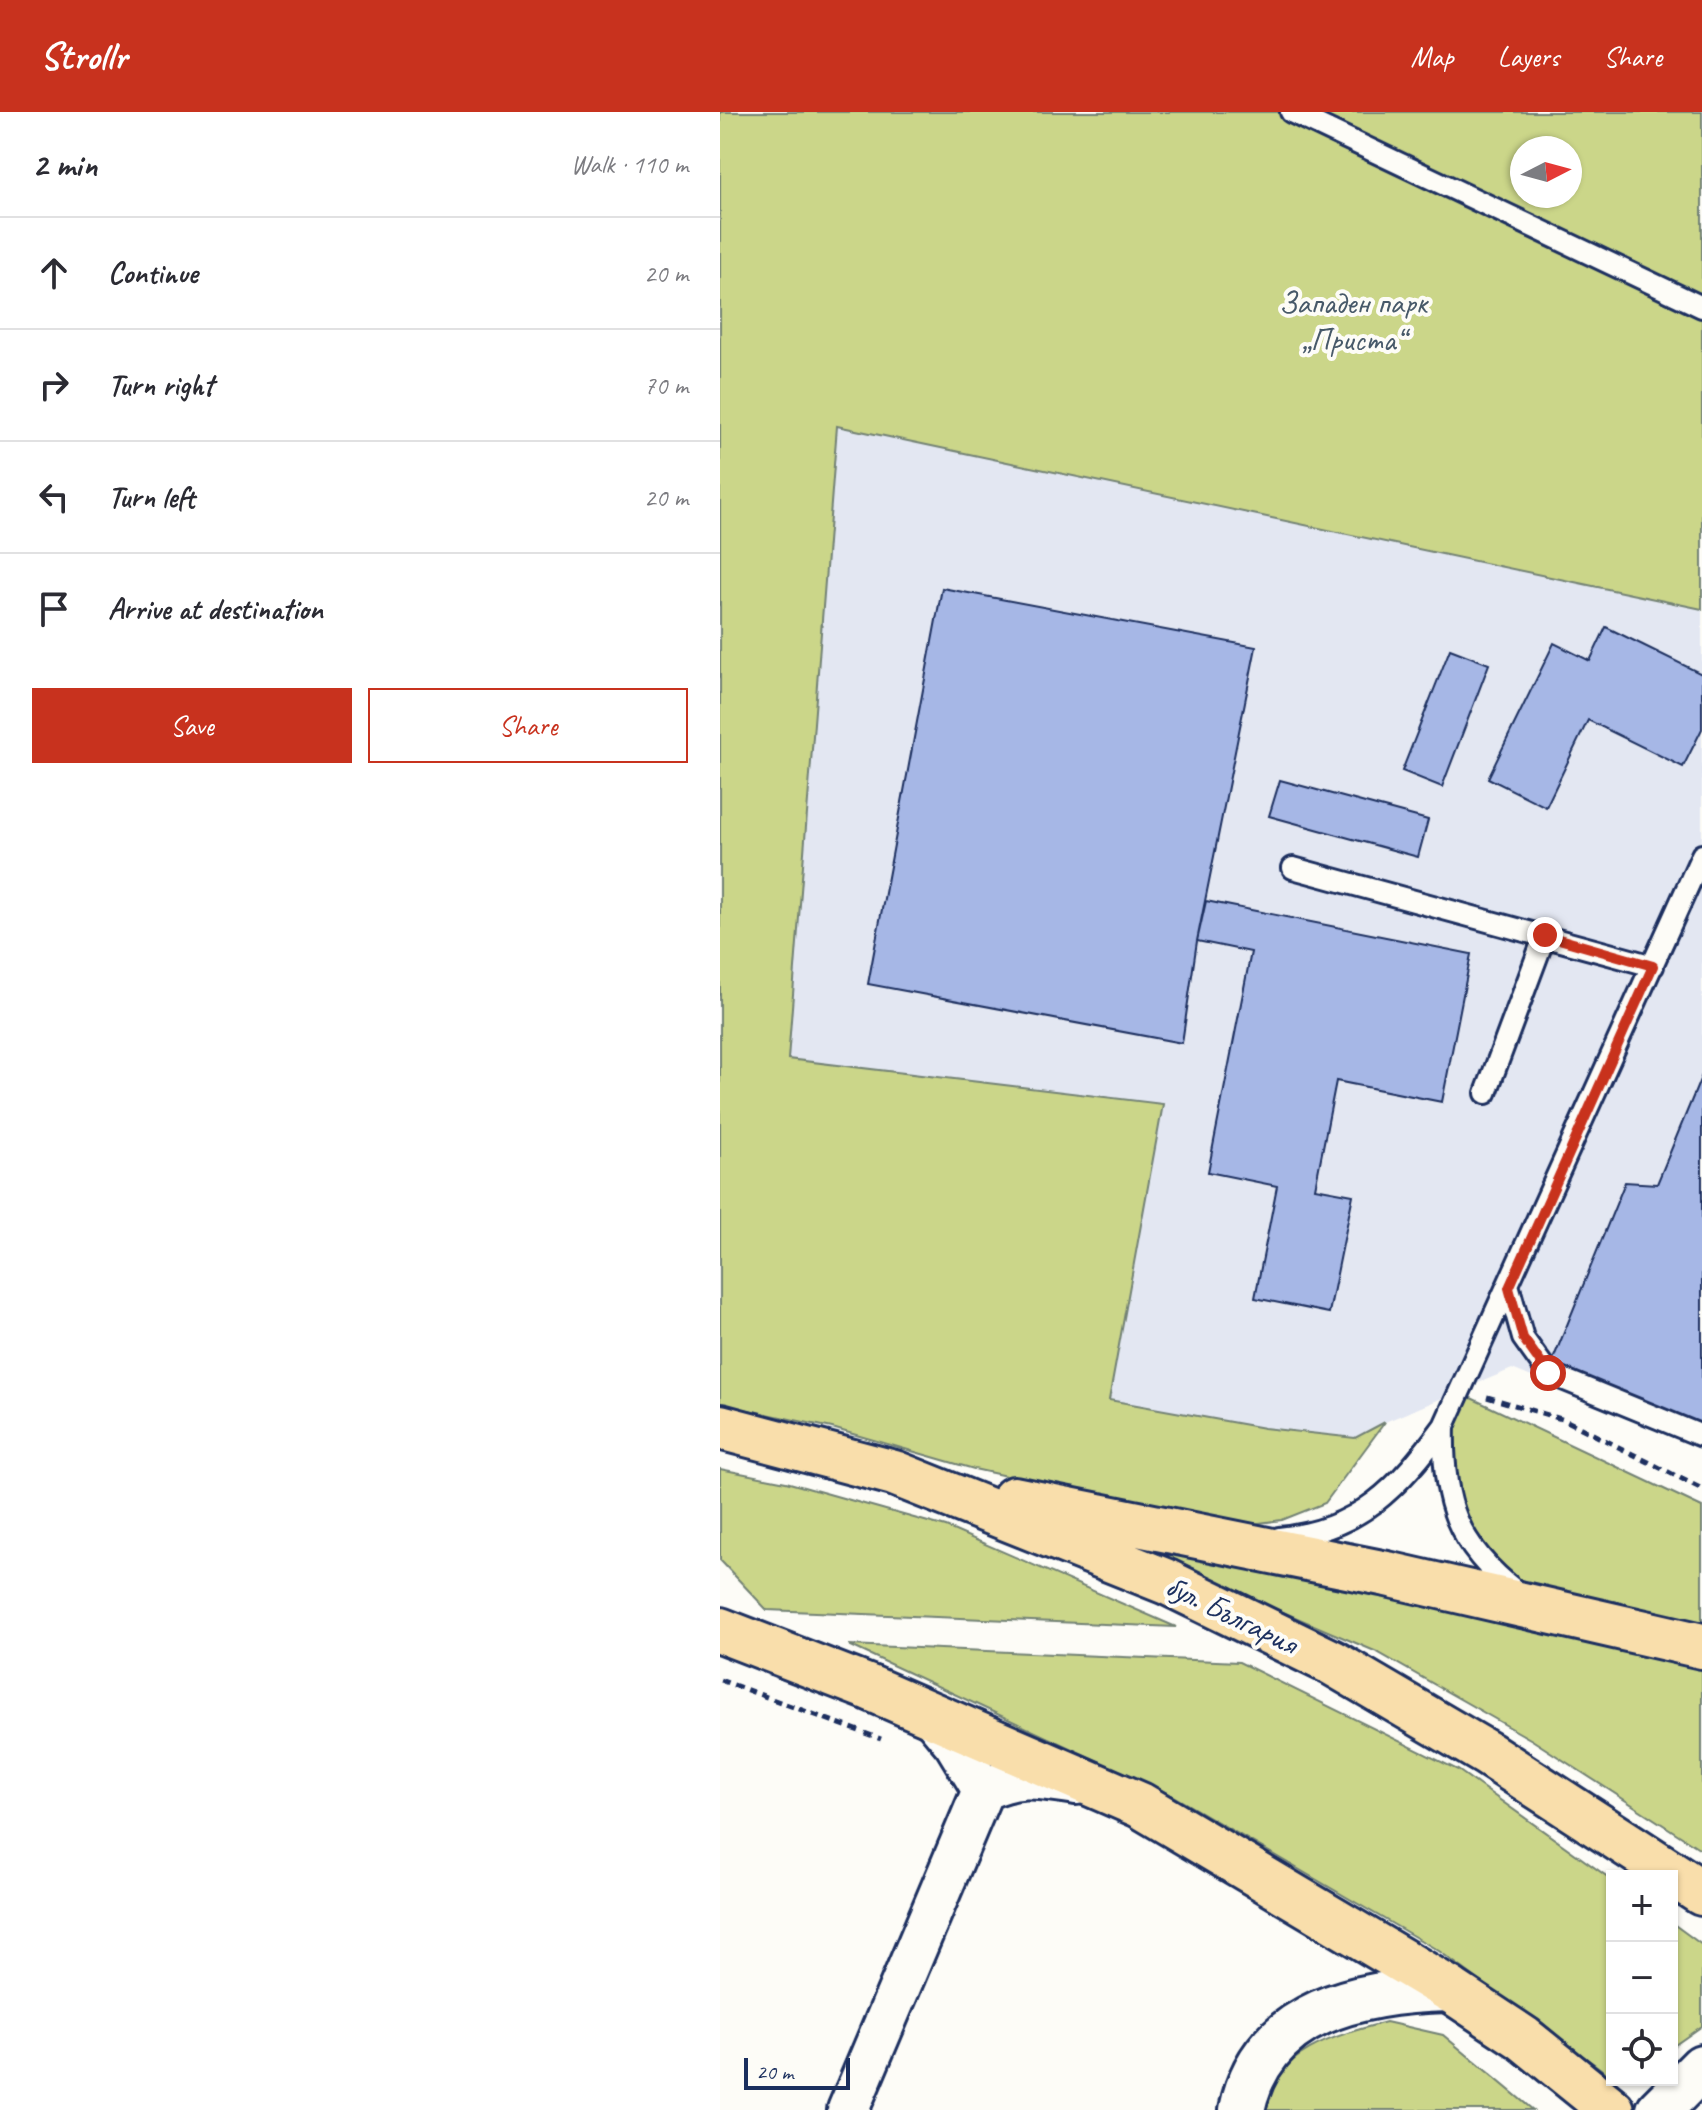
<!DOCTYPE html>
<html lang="en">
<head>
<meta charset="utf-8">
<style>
	:root { --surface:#fff; --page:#f7f7f7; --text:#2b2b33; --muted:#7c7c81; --line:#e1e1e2; --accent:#c8321e }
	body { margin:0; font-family:Caveat,sans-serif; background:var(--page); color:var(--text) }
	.controls { position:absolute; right:24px; bottom:24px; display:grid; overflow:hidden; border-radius:0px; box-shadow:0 2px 6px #0004 }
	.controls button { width:72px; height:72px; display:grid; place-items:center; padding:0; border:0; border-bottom:2px solid var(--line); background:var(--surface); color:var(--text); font:40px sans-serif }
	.compass { position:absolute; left:790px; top:24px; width:72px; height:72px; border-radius:50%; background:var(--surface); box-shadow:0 2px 6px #0004; rotate:84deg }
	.scale { position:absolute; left:24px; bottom:20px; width:106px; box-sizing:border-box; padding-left:8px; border:4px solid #1b2f5e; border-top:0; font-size:22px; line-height:28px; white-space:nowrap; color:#1b2f5e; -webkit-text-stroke:6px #fdfcf7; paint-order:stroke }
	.stop { position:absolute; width:24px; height:24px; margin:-18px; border:6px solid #c8321e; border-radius:50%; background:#fff }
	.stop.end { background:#c8321e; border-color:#fff; box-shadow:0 2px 8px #0008 }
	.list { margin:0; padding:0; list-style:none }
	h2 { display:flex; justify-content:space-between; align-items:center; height:104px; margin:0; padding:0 32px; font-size:34px }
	h2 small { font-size:26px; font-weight:400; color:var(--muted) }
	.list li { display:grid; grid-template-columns:52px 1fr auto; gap:24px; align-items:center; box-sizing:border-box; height:112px; padding:0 32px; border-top:2px solid var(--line) }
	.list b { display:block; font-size:30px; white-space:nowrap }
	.list em { font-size:26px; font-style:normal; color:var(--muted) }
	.actions { display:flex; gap:16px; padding:24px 32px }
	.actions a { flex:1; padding:18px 0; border:2px solid var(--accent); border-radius:0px; text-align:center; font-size:28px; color:var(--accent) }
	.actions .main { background:var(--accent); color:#fff }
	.icon { flex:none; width:44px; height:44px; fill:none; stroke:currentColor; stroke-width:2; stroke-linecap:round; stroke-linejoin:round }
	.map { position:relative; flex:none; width:982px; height:1998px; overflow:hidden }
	header { display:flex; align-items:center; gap:48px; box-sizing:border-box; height:112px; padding:0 40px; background:var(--accent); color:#fff }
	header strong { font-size:38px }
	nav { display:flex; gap:44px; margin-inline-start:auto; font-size:28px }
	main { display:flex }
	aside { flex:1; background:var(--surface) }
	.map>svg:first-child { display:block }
	.built { fill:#e3e7f2 }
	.green { fill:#cbd689; stroke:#738274; stroke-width:2; fill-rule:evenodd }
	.building { fill:#a6b7e6; stroke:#1b2f5e; stroke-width:2 }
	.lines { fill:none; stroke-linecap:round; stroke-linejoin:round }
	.service-casing { stroke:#1b2f5e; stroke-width:26 }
	.minor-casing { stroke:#1b2f5e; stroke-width:46 }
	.secondary-casing { stroke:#1b2f5e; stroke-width:50 }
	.trunk-casing { stroke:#1b2f5e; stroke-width:50 }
	.path { stroke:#1b2f5e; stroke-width:5; stroke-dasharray:8 6; stroke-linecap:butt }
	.service { stroke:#fdfcf7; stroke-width:20 }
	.minor { stroke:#fdfcf7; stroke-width:40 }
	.secondary { stroke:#fdfcf7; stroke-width:44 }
	.trunk { stroke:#f9deab; stroke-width:44 }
	.route { stroke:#c8321e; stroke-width:10 }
	.labels { text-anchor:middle; stroke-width:8; stroke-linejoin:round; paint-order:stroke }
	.park-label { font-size:32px; fill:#475969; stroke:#fdfcf7 }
	.street-label { font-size:32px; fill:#1b2f5e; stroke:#fdfcf7 }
</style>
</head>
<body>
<header>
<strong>Strollr</strong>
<nav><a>Map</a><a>Layers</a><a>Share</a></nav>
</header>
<main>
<aside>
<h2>2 min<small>Walk · 110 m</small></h2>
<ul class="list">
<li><svg class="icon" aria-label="ahead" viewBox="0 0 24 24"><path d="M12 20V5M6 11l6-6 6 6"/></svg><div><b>Continue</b></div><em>20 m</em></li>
<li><svg class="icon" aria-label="right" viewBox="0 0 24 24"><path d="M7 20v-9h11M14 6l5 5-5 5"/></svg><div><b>Turn right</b></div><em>70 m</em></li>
<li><svg class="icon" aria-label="left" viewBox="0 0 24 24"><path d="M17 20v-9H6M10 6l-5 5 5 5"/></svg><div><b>Turn left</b></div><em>20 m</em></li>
<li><svg class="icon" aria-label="arrive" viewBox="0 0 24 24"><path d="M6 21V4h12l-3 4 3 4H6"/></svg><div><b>Arrive at destination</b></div></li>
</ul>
<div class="actions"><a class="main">Save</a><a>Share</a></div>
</aside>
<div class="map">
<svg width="982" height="1998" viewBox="0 0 982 1998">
	<rect width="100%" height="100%" fill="#fdfcf7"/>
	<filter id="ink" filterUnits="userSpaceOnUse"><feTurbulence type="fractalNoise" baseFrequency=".0125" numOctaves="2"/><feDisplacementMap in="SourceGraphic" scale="16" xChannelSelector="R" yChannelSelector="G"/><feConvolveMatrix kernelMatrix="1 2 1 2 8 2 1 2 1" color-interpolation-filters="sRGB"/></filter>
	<g filter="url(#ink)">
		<path class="built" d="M117,313L982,497V1334L792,1257L665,1310L635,1326L544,1316L389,1289L443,992L68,947Z"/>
		<path class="green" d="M0,0H982V497L117,314L68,947L443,992L389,1288L544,1316L635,1326L665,1310L605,1391L562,1408L517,1414L254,1357L112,1316L0,1292ZM802,36H850V84H802Z
			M749,1285L982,1395V1513C940,1504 899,1494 857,1485C842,1482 823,1481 810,1474C753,1449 726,1369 736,1312C738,1303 745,1294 749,1285Z
			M0,1357L66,1370L226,1415L456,1515L47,1498L0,1448Z
			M412,1426L982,1553V1738L812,1628L657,1540L410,1435Z
			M129,1533L519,1550L738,1658L892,1768V1965L719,1839L451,1683Z
			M952,1811L982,1833V1914L952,1935Z
			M666,1910L723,1923L813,1998H540C557,1939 613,1924 666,1910Z"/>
		<path class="building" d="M222,476L536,535L477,829L462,931L148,872Z
			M886,515L982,562V617L963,655L868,608L826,695L768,666L834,531L870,549Z
			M730,537L769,552L722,675L682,659Z
			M560,668L708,708L698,745L549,704Z
			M486,789L751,842L722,990L616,969L595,1076L633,1083L609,1201L535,1186L557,1074L488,1060L531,840L477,829Z
			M982,963V1317L830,1255L905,1070L937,1072Z"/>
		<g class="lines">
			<g class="service-casing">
				<path id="service" d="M571,0L982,195
					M573,756L933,854
					M766,981L825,823
					M789,1176L803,1226L828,1261L982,1324
					M724,1314L982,743
					M559,1426C639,1419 679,1375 724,1314C722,1388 736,1433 797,1480"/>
			</g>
			<g class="minor-casing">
				<path id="minor" d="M210,1602L235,1632L263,1678
					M128,1998L263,1678C299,1661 318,1666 356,1672"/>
			</g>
			<g class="secondary-casing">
				<path id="secondary" d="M522,1998C542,1897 642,1879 729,1877
					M939,1998L982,1955"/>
			</g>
			<g class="trunk-casing">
				<path id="trunk" d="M0,1315L174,1361L447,1470L613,1551L768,1642L982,1781
					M294,1387L667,1462L982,1534
					M0,1518L150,1576L420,1693L729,1877L803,1926L892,1998"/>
			</g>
			<path class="path" d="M767,1285L845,1308L982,1377
				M0,1568L161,1627"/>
			<use href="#service" class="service"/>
			<use href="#minor" class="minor"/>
			<use href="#secondary" class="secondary"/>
			<use href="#trunk" class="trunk"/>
		</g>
	</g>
	<g class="lines" filter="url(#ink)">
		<path class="route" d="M825,823L933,854L789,1176L803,1226L828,1261"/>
	</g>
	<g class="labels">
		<g class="park-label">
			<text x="633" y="201">Западен парк<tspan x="633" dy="37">„Приста“</tspan></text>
		</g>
		<g class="street-label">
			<text transform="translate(512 1502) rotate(26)" y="11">бул. България</text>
		</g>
	</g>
</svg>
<div class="controls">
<button>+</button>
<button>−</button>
<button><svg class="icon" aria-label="locate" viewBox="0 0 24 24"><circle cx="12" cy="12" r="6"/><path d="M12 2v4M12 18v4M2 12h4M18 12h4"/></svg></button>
</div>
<svg class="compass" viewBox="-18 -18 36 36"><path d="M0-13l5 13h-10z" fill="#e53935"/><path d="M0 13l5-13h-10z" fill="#7c7c81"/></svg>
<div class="scale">20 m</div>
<div class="stop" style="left:828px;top:1261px"></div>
<div class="stop end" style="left:825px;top:823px"></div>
</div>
</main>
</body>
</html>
